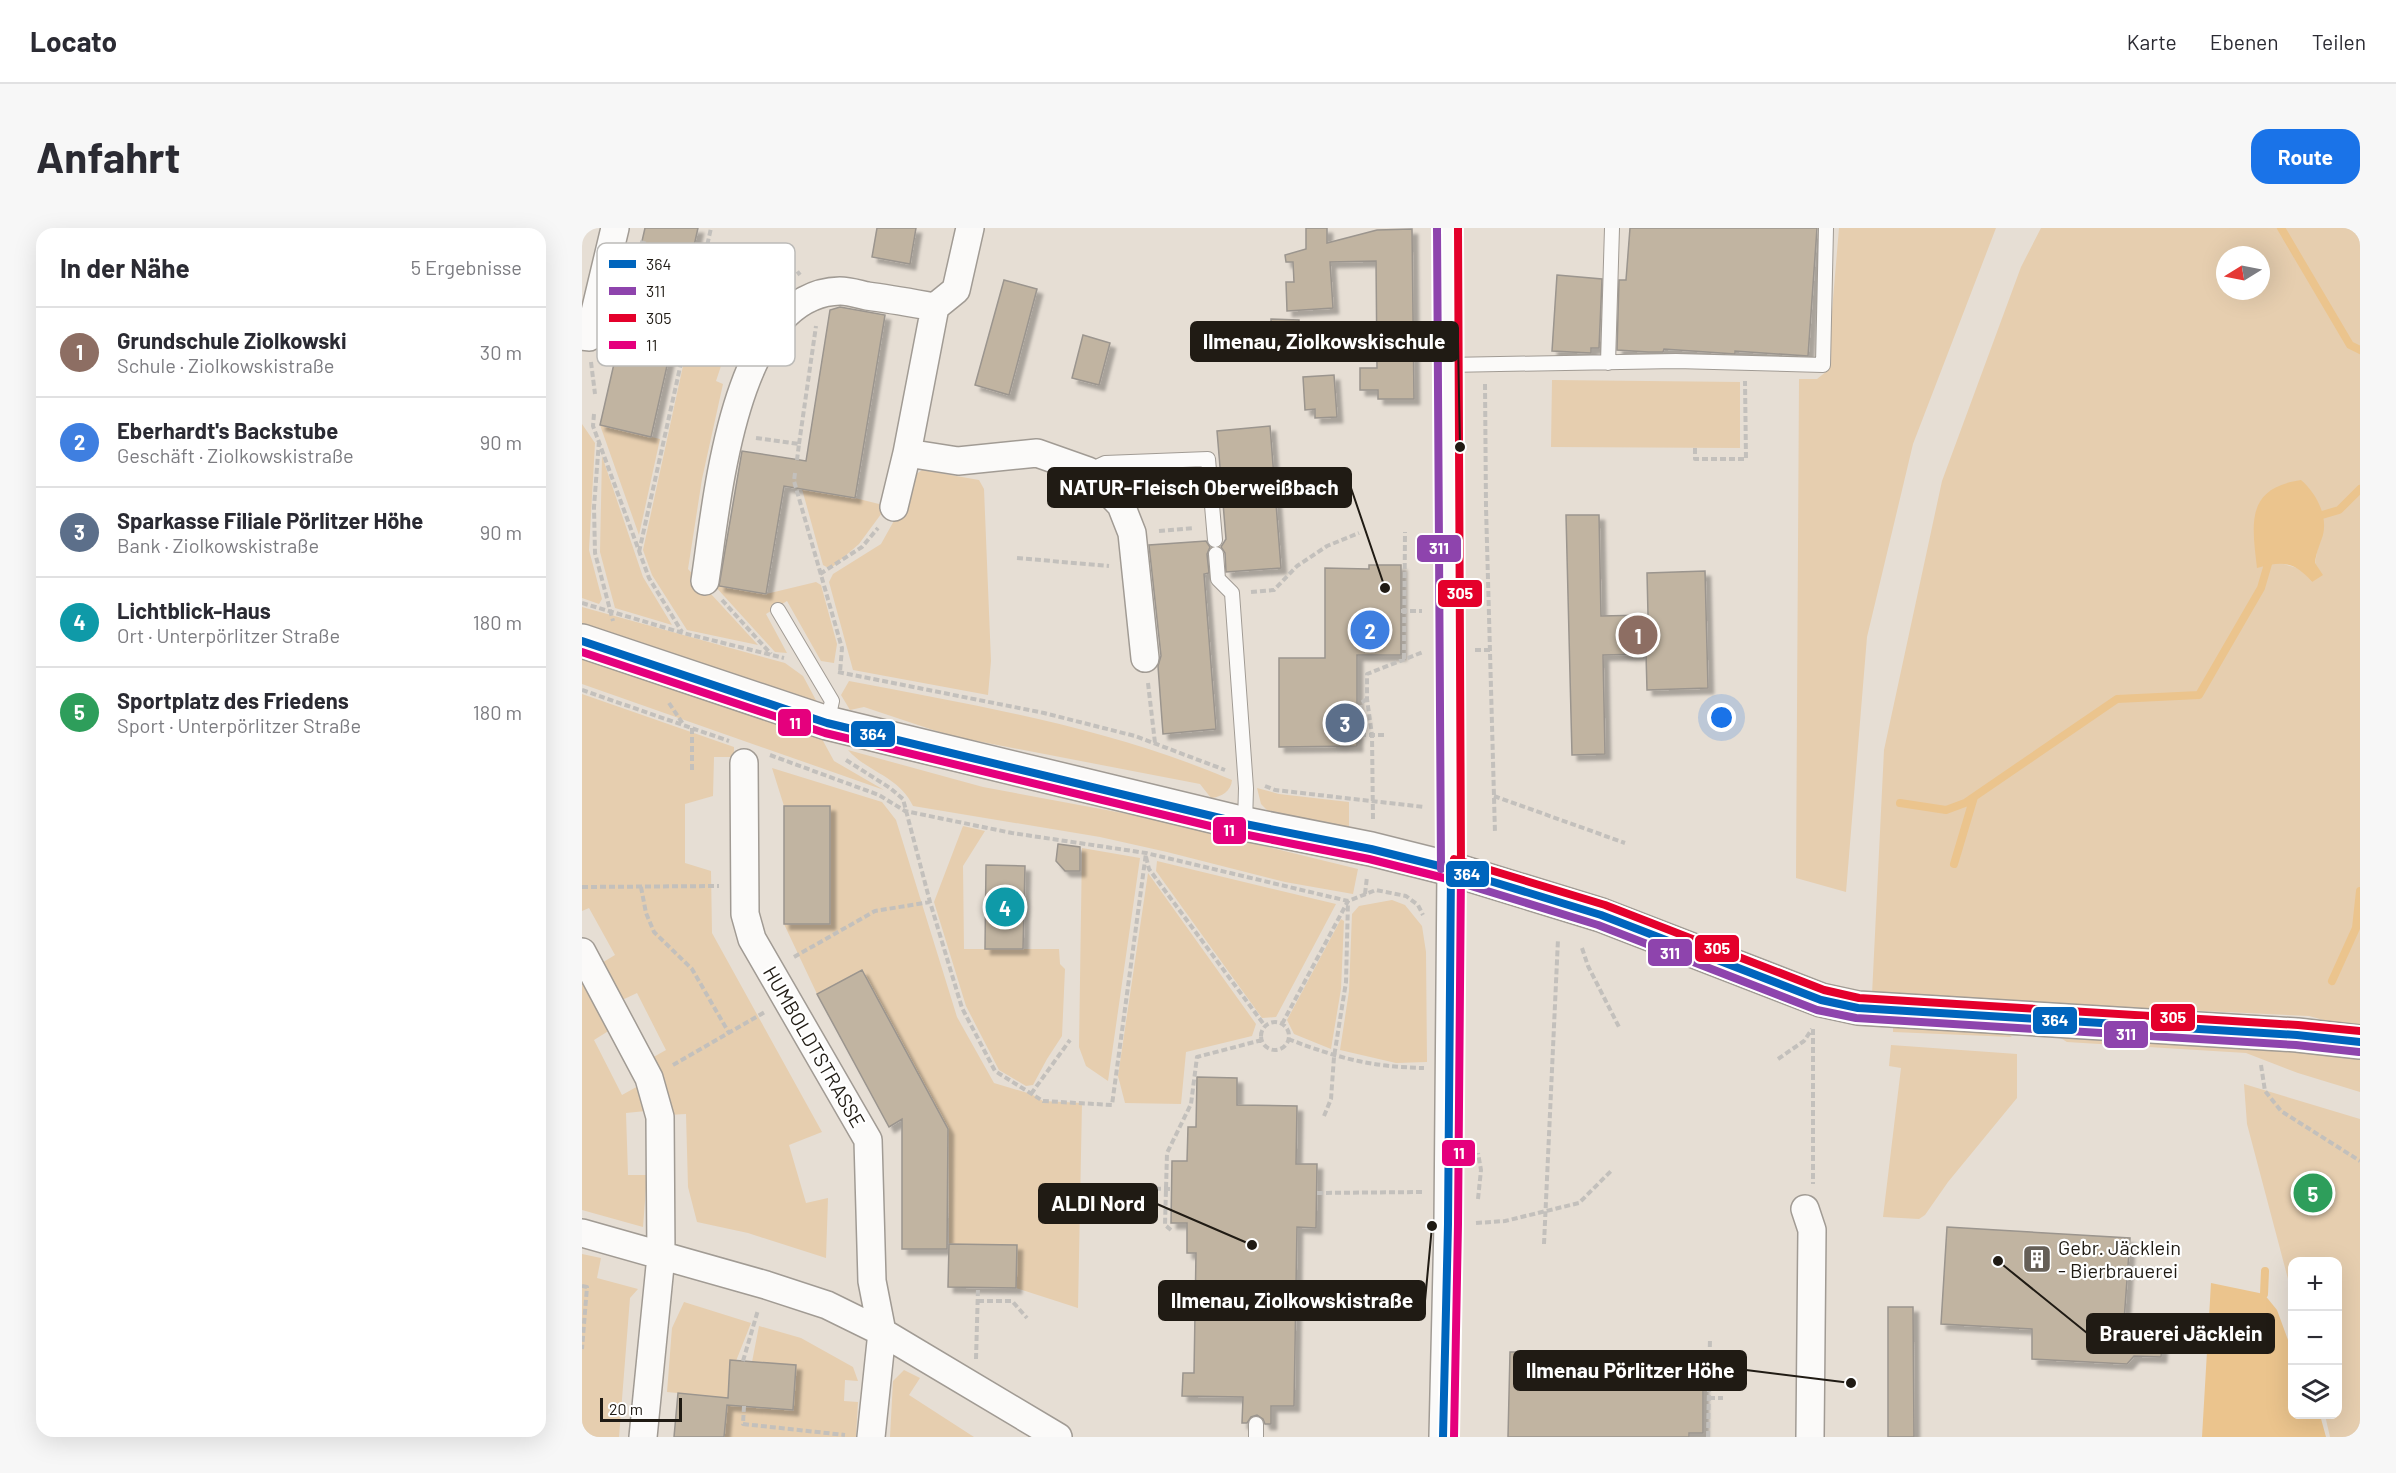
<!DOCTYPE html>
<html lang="de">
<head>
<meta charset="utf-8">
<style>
	:root { --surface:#fff; --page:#f7f7f7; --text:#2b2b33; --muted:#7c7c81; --line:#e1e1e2; --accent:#1a73e8 }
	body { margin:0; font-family:Barlow,sans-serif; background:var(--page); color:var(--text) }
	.controls { position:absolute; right:18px; bottom:18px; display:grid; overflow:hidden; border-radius:12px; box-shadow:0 6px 24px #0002 }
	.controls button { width:54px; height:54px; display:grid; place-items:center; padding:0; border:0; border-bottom:2px solid var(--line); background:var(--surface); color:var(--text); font:30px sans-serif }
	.compass { position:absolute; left:1634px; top:18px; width:54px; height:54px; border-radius:50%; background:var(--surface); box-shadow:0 6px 24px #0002; rotate:260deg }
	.scale { position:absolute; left:18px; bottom:15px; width:82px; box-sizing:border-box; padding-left:6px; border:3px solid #201b14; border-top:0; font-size:16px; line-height:21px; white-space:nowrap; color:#201b14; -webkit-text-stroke:4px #fff; paint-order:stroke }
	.you { position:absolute; left:1140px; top:490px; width:21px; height:21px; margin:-15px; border:4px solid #fff; border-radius:50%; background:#1a73e8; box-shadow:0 0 0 9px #1a73e833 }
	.badge { display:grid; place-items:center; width:39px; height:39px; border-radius:50%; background:var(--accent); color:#fff; font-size:20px; font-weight:700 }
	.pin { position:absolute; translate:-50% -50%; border:3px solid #fff; box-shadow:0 2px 6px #0006 }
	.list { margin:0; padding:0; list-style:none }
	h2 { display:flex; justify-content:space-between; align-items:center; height:78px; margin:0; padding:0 24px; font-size:26px }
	h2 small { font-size:20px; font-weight:400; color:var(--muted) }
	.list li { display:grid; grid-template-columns:39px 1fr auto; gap:18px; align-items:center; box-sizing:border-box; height:90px; padding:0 24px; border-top:2px solid var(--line) }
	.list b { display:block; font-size:22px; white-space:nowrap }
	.list p { margin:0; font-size:20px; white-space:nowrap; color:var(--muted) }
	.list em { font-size:20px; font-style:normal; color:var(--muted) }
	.icon { flex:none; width:33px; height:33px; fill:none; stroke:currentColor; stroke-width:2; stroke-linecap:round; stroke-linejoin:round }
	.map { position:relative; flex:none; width:1778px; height:1209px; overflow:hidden; border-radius:18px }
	header { display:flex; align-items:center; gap:36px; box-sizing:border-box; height:84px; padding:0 30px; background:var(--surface); border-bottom:2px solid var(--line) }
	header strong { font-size:28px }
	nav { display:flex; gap:33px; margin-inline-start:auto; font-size:21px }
	.intro { display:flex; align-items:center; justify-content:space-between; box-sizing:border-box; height:144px; padding:0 36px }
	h1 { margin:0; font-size:42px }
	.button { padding:15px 27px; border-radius:18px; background:var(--accent); color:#fff; font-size:21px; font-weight:700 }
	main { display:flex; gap:36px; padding:0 36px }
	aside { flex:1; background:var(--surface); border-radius:18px; box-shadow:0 6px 24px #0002 }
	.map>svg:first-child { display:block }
	.green { fill:#e6ceaf; fill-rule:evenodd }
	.water { fill:#ebc48d }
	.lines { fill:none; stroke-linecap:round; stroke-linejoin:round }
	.stream { stroke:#ebc48d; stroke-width:8 }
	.building { fill:#c1b4a1; stroke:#9b958e; stroke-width:1.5; filter:url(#shadow) }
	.service-casing { stroke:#a19b94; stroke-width:16 }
	.minor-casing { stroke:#a19b94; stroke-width:30 }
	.tertiary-casing { stroke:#a19b94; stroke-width:36 }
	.path { stroke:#c3c0bc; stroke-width:4; stroke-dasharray:6 3; stroke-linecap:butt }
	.service { stroke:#fbfaf9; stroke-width:14 }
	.minor { stroke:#fbfaf9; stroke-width:27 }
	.tertiary { stroke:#fbfaf9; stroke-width:33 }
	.bus-1-casing { stroke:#fff; stroke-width:12 }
	.bus-2-casing { stroke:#fff; stroke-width:12 }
	.bus-3-casing { stroke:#fff; stroke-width:12 }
	.bus-4-casing { stroke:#fff; stroke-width:12 }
	.bus-1 { stroke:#0065bd; stroke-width:8 }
	.bus-2 { stroke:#8e44ad; stroke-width:8 }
	.bus-3 { stroke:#e4002b; stroke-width:8 }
	.bus-4 { stroke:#e5007d; stroke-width:8 }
	.labels { text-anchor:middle; stroke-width:4.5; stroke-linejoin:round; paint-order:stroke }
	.street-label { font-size:20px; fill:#201b14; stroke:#fff }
	.poi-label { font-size:20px; fill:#201b14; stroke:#fff; text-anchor:start }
	.key { fill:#fff; stroke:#bcbbb8; stroke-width:1.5 }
	.key-label { font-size:16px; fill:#201b14 }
	.leader { fill:none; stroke:#201b14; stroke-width:2 }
	.callout-dot { fill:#201b14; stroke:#fff; stroke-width:2 }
	.callout { fill:#201b14; stroke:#201b14; stroke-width:2 }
	.callout-label { font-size:21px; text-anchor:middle; font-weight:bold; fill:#fff }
	.line-badge { stroke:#fff; stroke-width:2 }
	.badge-label { font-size:16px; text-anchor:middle; font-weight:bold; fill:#fff }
</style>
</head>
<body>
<header>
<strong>Locato</strong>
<nav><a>Karte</a><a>Ebenen</a><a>Teilen</a></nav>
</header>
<div class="intro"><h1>Anfahrt</h1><a class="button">Route</a></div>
<main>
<aside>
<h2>In der Nähe<small>5 Ergebnisse</small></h2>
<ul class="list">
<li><span class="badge" style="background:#8d6e63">1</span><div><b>Grundschule Ziolkowski</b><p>Schule · Ziolkowskistraße</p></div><em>30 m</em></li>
<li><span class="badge" style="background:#3f7fe0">2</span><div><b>Eberhardt's Backstube</b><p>Geschäft · Ziolkowskistraße</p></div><em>90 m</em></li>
<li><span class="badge" style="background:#5c6f8a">3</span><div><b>Sparkasse Filiale Pörlitzer Höhe</b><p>Bank · Ziolkowskistraße</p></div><em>90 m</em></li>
<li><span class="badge" style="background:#0f9aa8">4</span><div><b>Lichtblick-Haus</b><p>Ort · Unterpörlitzer Straße</p></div><em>180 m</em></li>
<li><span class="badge" style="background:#2e9e5b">5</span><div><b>Sportplatz des Friedens</b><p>Sport · Unterpörlitzer Straße</p></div><em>180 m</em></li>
</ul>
</aside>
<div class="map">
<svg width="1778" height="1209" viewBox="0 0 1778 1209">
	<defs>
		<filter id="shadow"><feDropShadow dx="5.5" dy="5.5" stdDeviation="1.5" flood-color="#0004"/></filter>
	</defs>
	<rect width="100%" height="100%" fill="#e6ded4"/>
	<path class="green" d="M1257,0H1414L1331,216L1285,409L1264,664L1214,650L1217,151H1235L1245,143Z
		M1459,0H1778V802L1727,788L1290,767L1302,522L1360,253L1439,39ZM1643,27H1679V63H1643ZM1741,306L1736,318L1730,354L1719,341L1695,334Z
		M124,32L150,35L161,51L189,57L165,86L147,114L134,153L141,156L120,251L106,341L176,417L105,402L70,347L61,322Z
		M970,152L1158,154V220L969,219Z
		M0,196L13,215L7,322L20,371L17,376L0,370Z
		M18,197L78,211L57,307Z
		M20,228L61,349L90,397L33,380L18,324Z
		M340,242L397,252L402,261L409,433L406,467L271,442L247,354L251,346L299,316L323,273L329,250Z
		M220,261L273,270L305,278L277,316L248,341L241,337Z
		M234,354L239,357L255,416L252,435L239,433L205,373L184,386L205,425L193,424L132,357L184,366Z
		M0,379L203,435L221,448L236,476L0,398Z
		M0,429L240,511L252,533L302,562L0,456Z
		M267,453C397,478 528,500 650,552C649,563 640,569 629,570L618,556L369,508L282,479L268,482L259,467Z
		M0,466L152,519V529H132L131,568L103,576V635L129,643L130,705L240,904L207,917L224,975L246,970L244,1030L166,1005L115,994L106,959L104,886L86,887L84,861L68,831L84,822L55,765L38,773L18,736L33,727L7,680L0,683Z
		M266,522L401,559L562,589L776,641L771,666L703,654L585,624L518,609L331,578C317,548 285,544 266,522Z
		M190,540L300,574L314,592L375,789L412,855L449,866L461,873L500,875L496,1080L434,1060V1017L367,1016L366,902L280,742L235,766L202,696L248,695V578H202Z
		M675,560L697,566L767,574V602L689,586L679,576Z
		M381,598L403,603L381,638L382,721H477L478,736L483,741L480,808L465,831L451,857L444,858L417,842L384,778L352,674Z
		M500,620L558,630L526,853L504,838L497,819Z
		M575,633L754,676L694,789L680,790L574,643Z
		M566,645L674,796L670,808L604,824L599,876L543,875L536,848Z
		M810,672L823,677L840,698L844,724L845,834L814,835L758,822L767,763L770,686L777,678Z
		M759,691L762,693L759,761L749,821L712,806L705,792Z
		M0,753L28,802L12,812L40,867L58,857L64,883L44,885L46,947H65L61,999L0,982Z
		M1311,800L1422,803L1430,809L1311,804Z
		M1485,808L1564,810L1778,829V864L1716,845L1664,825L1485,814L1477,809Z
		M1309,817L1435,826V870L1366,954L1343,987L1337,991L1301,989L1319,840L1307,838Z
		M1662,856L1778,891V1209H1748L1743,1187L1756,1186V1034H1710V1066L1665,896Z
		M0,1026L19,1030L15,1050L56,1061L48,1070L37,1209H0Z
		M102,1074L169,1095L154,1133H148L146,1170L85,1164L90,1100Z
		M177,1098L219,1110L271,1139L276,1153L263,1152L262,1173L276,1174L274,1209H142L145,1177L211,1182L214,1137L170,1134Z
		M322,1142L338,1150L327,1167L392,1209H308L311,1153Z"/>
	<path class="water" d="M1719,252C1733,264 1746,286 1741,307C1738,316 1734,325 1733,335L1741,347L1730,354C1712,333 1700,333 1675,340C1670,296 1663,260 1719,252Z
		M1629,1055L1682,1066L1695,1082L1710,1123V1186L1738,1187L1744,1209H1620Z"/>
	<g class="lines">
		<path class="stream" d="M1699,0L1768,117L1778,122
			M1740,287L1757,282L1778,261
			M1318,575L1364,582L1383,575L1535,471L1617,467L1679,360L1686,336
			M1372,636L1392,569
			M1750,753L1774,700L1778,663
			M1682,1066L1683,1043"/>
	</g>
	<path class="building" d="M63,0H116L69,209L18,197Z
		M295,0H334L328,36L290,29Z
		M724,0H745V15L795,2L830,1L832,171H796V162H778V140H795L794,33L748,34L751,80L705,83L704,54H712L711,34H704L703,27L724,21Z
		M1048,0H1235L1226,128L1153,123V126L1082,121L1081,124H1066L1035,122L1037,52H1044Z
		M975,47L1020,51L1017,120H1009V125L970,123Z
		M422,52L455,61L427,167L393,157Z
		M258,79L303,87L273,270L202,258L184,366L137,358L160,223L224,233L248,82Z
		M689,91L717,92V122H689Z
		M501,107L528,115L517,157L490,150Z
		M752,147L755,189L733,190V181L723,182L721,149Z
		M688,198L699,340L644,344L643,325L639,319L644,311L635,203Z
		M984,287H1017L1019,388L1066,387L1065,345L1123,343L1126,460L1065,462L1064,426L1021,427L1023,526L990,527Z
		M624,313L628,319L625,326L627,345L622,346L634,501L581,506L576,438L579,428L567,317Z
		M787,337H819V427H775V518L697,519V430H743V340L787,341Z
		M202,578H248V696H202Z
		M476,616L498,619V643H483L474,633Z
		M404,637L443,638L441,721H403Z
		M280,742L366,901L365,1021H320V891L307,899L235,766Z
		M615,849L655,850V877L715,878L714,936H735L734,1000L715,999L712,1178H689V1196H683L681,1191L675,1187L669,1189L665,1195H660L661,1169L600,1168L601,1145H612L614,1025H605V995H589L590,933H605L606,899H614Z
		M1365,999L1548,1010L1542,1093L1582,1095L1579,1129L1552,1128L1545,1136L1450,1131V1101L1359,1096Z
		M367,1016L435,1017L434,1060L366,1059Z
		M1306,1079H1331L1332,1209H1306Z
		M928,1124H1121V1205H1107V1209H926Z
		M148,1132L214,1137L211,1182L145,1177L142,1209H92L96,1165L146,1170Z"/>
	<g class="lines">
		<g class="service-casing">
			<path id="service" d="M1026,135L1030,0
				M865,137L1094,133L1241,137L1244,0
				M506,243L523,235L626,231L633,312
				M634,326L636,351L650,365L664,560L663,596
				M196,382L250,473L245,495
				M674,1209V1196"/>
		</g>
		<g class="minor-casing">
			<path id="minor" d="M353,79L325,225L376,233L455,225L506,243L539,277L550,305L563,430
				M0,108L7,109L33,0
				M312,279L325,225
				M123,353C135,276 151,65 258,63C267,63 276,66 285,68C308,71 330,75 353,79L374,62L388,0
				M162,535L163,686L170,711L286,912L290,1053L300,1104L289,1209
				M0,724L67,850L78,889L79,1028L61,1209
				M1223,981L1230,1002L1228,1209
				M0,1005L184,1057L245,1077L300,1104L476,1209
				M861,1209L866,996L869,641L865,0"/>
		</g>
		<g class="tertiary-casing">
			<path id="tertiary" d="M0,413L245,495L663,596L789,621L869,641L1019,687L1239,772L1276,780L1715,807L1778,814"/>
		</g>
		<path class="path" d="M58,14L69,17
			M102,24L151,30L164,46L180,50L195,39L215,43L218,47
			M9,134L13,166
			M903,156L904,279L913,605
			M12,186L11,198L67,350L100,404
			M174,210L217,216L215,232
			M17,213L12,279L13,325L31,393
			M217,216L234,98
			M1113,220V231H1164L1163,153
			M213,245L212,253L260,420L258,444
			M577,303L612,300
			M57,324L129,0
			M435,330L527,338
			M238,346L280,319L296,300
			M669,364L692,362L715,338L745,318L777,305
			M140,372L189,426
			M0,375L101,405L202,430
			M819,383H840
			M893,422H908
			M822,431L823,304
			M256,444L462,485L553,508L643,542
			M566,455L573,515
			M0,462L147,513
			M87,475L101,496
			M775,507H778L779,475L785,471
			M778,507H802
			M188,527L297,567L323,583L430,605L564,625L766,673L794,662L824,668L836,677L841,687
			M264,532L308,560L321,571L348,674L380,780L413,843L461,873L530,877L564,625
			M110,542V500
			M683,558L693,562L842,579
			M912,568L1043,615
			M791,591L790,507L785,471V446L841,424
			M564,629L567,641L683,798
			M0,659L137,658
			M59,659L64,685L72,704L110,741L147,805
			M783,666L785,649
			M1000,720L1006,738L1037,799
			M212,729L293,683L348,674
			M679 808a14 14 0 1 1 28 0a14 14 0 1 1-28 0Z
			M700,796L766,673
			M1231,801V956
			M706,811C756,830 789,839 842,840
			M1196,831L1222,813L1230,801
			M91,837L183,784
			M1679,837L1683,863L1699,883L1778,933
			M449,866L488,812
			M742,888L749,871L752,829L764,754L766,673
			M528,960L590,961
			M735,965L841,964
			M896,971L899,942L896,925
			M894,995L923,993L997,975L1029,943
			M589,1002L583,997L585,925L609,876L615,829L680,812
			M962,1016L976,711
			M0,1058L5,1059L0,1121
			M396,1073H430L445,1090
			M394,1131L396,1060
			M161,1133L176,1082
			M1127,1170H1141
			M162,1178L161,1196L263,1207
			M1126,1209L1128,1110"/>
		<use href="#service" class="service"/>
		<use href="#minor" class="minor"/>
		<use href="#tertiary" class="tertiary"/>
		<g class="bus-1-casing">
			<path id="bus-1" d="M0,413L245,495L663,596L789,621L869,641L1019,687L1239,772L1276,780L1715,807L1778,814
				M861,1209L866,996L869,641"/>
		</g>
		<g class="bus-2-casing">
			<path id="bus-2" d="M855,0L859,641
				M866,651L1016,697L1235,782L1274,790L1714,817L1777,824"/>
		</g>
		<g class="bus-3-casing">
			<path id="bus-3" d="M876,0L879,641
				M872,631L1023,677L1242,762L1277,770L1716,797L1778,803"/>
		</g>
		<g class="bus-4-casing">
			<path id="bus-4" d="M0,424L243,505L661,606L787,631L866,651
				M872,1209L876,996L879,641"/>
		</g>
		<use href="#bus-1" class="bus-1"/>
		<use href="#bus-2" class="bus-2"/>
		<use href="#bus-3" class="bus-3"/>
		<use href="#bus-4" class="bus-4"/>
	</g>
	<defs>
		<g id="building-square" transform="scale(1.5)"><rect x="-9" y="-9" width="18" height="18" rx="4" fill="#655f57" stroke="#fff"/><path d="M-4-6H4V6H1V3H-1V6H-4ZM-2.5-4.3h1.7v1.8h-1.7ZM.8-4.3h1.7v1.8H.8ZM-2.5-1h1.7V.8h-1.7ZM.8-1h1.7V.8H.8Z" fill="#fff"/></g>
	</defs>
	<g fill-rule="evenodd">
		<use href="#building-square" x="1455" y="1031"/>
	</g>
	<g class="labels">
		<g class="street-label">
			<text transform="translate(232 819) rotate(60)" y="7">HUMBOLDTSTRASSE</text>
		</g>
		<g class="poi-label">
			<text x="1476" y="1027">Gebr. Jäcklein<tspan x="1476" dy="23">- Bierbrauerei</tspan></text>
		</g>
	</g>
	<rect x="15" y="15" width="198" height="123" rx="9" class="key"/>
	<rect x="27" y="32" width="27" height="8" fill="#0065bd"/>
	<rect x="27" y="59" width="27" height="8" fill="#8e44ad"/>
	<rect x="27" y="86" width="27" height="8" fill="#e4002b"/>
	<rect x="27" y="113" width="27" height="8" fill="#e5007d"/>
	<g class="key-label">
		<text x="64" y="42">364</text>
		<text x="64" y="69">311</text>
		<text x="64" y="96">305</text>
		<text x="64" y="123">11</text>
	</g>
	<path class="leader" d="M878 219L876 114M803 360L769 260M670 1017L575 976M850 998L843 1073M1416 1033L1505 1105M1269 1155L1164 1142"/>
	<g class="callout-dot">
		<circle cx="878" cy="219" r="6"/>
		<circle cx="803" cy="360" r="6"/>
		<circle cx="670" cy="1017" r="6"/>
		<circle cx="850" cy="998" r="6"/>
		<circle cx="1416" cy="1033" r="6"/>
		<circle cx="1269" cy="1155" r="6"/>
	</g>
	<g class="callout">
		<rect x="609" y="94" width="267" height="39" rx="6"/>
		<rect x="466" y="240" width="303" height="39" rx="6"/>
		<rect x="457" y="956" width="118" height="39" rx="6"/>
		<rect x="577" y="1053" width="266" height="39" rx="6"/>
		<rect x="1505" y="1086" width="187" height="39" rx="6"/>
		<rect x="932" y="1123" width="232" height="39" rx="6"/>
	</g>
	<g class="callout-label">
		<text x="742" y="121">Ilmenau, Ziolkowskischule</text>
		<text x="617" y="267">NATUR-Fleisch Oberweißbach</text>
		<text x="516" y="983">ALDI Nord</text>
		<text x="710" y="1080">Ilmenau, Ziolkowskistraße</text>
		<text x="1599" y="1113">Brauerei Jäcklein</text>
		<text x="1048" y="1150">Ilmenau Pörlitzer Höhe</text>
	</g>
	<g class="line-badge">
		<rect x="834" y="306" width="46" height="29" rx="6" fill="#8e44ad"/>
		<rect x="855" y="351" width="46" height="29" rx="6" fill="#e4002b"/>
		<rect x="195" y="480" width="35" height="29" rx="6" fill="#e5007d"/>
		<rect x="268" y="492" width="46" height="28" rx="6" fill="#0065bd"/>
		<rect x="630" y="588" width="35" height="29" rx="6" fill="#e5007d"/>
		<rect x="863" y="632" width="45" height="28" rx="6" fill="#0065bd"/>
		<rect x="1112" y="706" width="46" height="29" rx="6" fill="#e4002b"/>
		<rect x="1065" y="710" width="46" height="29" rx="6" fill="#8e44ad"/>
		<rect x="1568" y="775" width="46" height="29" rx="6" fill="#e4002b"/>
		<rect x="1450" y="778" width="46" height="29" rx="6" fill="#0065bd"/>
		<rect x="1521" y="792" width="46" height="29" rx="6" fill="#8e44ad"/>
		<rect x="859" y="911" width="35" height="28" rx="6" fill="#e5007d"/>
	</g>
	<g class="badge-label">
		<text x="857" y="326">311</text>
		<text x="878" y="371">305</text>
		<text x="213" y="501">11</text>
		<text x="291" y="512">364</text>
		<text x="647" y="608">11</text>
		<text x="885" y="652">364</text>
		<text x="1135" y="726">305</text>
		<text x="1088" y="731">311</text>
		<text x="1591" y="795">305</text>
		<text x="1473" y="798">364</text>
		<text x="1544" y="812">311</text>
		<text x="877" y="931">11</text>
	</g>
</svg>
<div class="controls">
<button>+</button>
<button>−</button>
<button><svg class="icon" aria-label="layers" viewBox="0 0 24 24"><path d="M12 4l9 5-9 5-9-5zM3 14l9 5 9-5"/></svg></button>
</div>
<svg class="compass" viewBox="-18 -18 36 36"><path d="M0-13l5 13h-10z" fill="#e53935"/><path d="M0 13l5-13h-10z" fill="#7c7c81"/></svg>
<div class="scale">20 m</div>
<div class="you"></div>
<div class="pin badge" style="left:1056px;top:407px;background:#8d6e63">1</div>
<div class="pin badge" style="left:788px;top:402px;background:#3f7fe0">2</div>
<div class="pin badge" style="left:763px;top:495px;background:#5c6f8a">3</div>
<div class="pin badge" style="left:423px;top:679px;background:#0f9aa8">4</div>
<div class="pin badge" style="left:1731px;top:965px;background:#2e9e5b">5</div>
</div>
</main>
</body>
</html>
